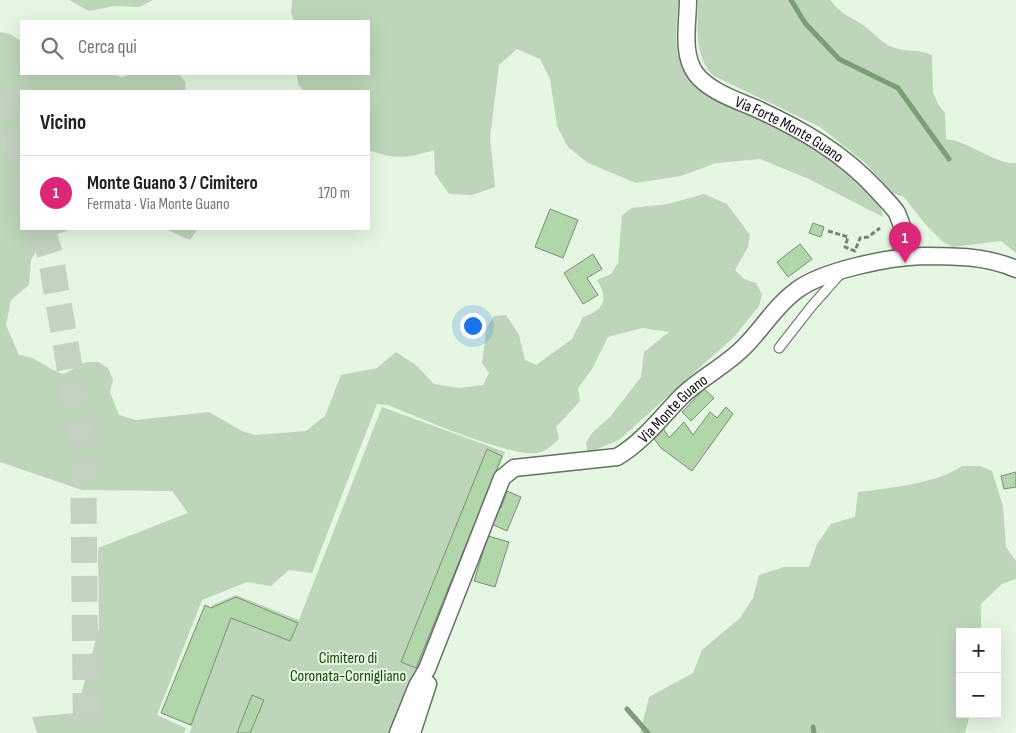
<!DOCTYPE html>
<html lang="it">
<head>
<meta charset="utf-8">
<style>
	:root { --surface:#fff; --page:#f2f2f2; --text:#202124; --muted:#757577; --line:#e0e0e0; --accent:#db2777 }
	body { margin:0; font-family:"Sofia Sans Condensed",sans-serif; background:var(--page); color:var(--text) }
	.controls { position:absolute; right:15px; bottom:15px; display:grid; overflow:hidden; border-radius:0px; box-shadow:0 5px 20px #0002 }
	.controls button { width:45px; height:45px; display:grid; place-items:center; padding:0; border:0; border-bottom:1px solid var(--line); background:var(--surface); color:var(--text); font:25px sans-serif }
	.you { position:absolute; left:472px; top:325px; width:18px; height:18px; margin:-12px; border:4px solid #fff; border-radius:50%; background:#1a73e8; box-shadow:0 0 0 8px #1a73e833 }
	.badge { display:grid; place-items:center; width:32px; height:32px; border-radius:50%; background:var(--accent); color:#fff; font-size:16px; font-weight:700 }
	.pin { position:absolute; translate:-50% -41px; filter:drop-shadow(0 1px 2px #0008) }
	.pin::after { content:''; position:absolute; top:26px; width:18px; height:15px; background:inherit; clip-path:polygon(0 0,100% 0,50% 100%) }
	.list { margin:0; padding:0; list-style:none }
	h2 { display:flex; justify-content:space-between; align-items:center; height:65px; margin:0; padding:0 20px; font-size:21px }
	h2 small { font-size:16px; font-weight:400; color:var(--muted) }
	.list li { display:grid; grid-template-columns:32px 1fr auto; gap:15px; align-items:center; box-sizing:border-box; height:75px; padding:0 20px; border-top:1px solid var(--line) }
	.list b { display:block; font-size:19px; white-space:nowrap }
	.list p { margin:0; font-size:16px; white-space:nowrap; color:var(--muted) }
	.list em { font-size:16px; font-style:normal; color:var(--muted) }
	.icon { flex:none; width:28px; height:28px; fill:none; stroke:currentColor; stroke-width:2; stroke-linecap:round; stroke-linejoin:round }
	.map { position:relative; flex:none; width:1016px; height:733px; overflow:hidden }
	.search { position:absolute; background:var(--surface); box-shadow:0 5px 20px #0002; left:20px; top:20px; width:350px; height:55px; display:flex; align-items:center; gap:12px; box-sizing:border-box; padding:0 18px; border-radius:0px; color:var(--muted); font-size:19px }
	.panel { position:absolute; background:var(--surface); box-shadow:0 5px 20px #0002; left:20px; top:90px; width:350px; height:140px; border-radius:0px }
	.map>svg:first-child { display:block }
	.green { fill:#bdd6b9 }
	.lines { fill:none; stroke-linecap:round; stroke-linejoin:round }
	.stream { stroke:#7b9f75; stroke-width:5 }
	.building { fill:#b0d6aa; stroke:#7d8c7a }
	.primary-tunnel { stroke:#c4d3c1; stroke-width:26; stroke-dasharray:26 13; stroke-linecap:butt }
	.lane-casing { stroke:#637261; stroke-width:11 }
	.street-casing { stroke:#637261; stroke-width:19 }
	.path { stroke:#798477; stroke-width:3; stroke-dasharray:5 2.5; stroke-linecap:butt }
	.lane { stroke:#fff; stroke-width:9 }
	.street { stroke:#fff; stroke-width:16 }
	.labels { text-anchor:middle; stroke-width:4; stroke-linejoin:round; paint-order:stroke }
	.street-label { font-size:16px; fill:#0a0f09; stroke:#e5f6e2 }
	.park-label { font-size:16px; fill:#16470d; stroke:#e5f6e2 }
</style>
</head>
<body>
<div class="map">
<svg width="1016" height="733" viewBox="0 0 1016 733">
	<rect width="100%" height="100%" fill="#e5f6e2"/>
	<path class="green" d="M69,0H153L139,7L114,6L89,11Z
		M292,0H679C675,41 670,70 708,96L823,149L857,179L881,208L883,217L809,179L760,159L716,163L681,176L636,183L588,163L568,147L557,126L550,79L540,59L517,49L499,65L490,138L495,187L472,195L449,194L435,174L434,150C408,158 395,160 369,150V91H303L298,84L297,74H369V21H294L291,12Z
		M698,0H830C843,16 848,15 863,25C875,33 881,44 895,48C908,52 919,49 932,55L933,92L938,104L945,113L946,139C971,142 996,165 1016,163V253L1001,241L952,247L942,241L925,224L904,197L893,193L864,162L820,127L714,76C693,56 698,27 698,0Z
		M0,32L10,34L21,41V74H115L122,78L130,74H179L185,82L186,91H21V229H72L43,239L31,260L29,285L11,300L6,325L19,355C39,357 45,369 64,374L86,362H98L108,368L113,380L110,392L119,415L136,420L209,412L242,431L255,435L306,431L325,416L341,375L377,368L396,352L417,366L434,384L459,388L483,385L489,373L482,363L487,327L494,316L506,315L519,335L525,360L536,365L572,339L583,317C604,310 609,299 597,280L611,274L618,263L622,215L632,208L668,204L704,194L727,204L750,235L748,247L735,270L744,279L756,283L762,294L759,306L735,336L619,440L588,453L586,443L592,433L610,417L641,377L644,352L669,332L642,328L608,337L592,369L578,388L580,401L556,427L559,439C552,445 546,452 536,453C505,456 421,418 388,405L377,404L312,573L289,570L271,586L247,582L202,600L157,715L186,728L184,733H37L32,717L76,713L99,628L98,548L188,513L172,491L82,490L0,462Z
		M165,229H198L190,240Z
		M382,407L505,452L393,733H189L192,727L167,715L212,605L236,595L299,620Z
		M962,466H980L992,471L1003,506L1006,547L1016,561V579L1002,584L981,604V632H960V714H970L965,733H640L649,697L693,673L702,650L740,618L753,598L759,575L784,567H809L817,544L831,524L855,517L858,492C889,488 936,484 962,466Z"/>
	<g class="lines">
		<path class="stream" d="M791,0L805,23L839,59L898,88L949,159
			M627,709L648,733
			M813,727L814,733"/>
	</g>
	<path class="building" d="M550,209L578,220L563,258L535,247Z
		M813,223L824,227L821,237L809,233Z
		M800,244L812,259L788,277L777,262Z
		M593,254L602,269L587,278L598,295L583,304L564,273Z
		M704,389L714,398L691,421L682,412Z
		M726,407L733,414L692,471L661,448L652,436L663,428L669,438L684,422L693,435L710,412L717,418Z
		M487,449L502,456L416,668L401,662Z
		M1016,472V487L1004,489L1001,476Z
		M507,491L521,497L507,531L489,523L495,506L501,508Z
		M488,536L509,542L495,587L474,581Z
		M236,597L298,623L290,641L231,618L191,725L161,713L205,605L211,608Z
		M252,695L264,700L250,733H237Z"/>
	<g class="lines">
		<path class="primary-tunnel" d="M0,94L21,162
			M42,229L50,254L83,445L86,733"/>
		<g class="lane-casing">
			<path id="lane" d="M779,348L811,307L841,273"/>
		</g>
		<g class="street-casing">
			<g id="street">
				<path id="s1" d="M688,0C688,24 681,54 696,74C709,91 736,100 755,108C801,129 842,152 877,190C883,197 892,205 897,213C903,227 907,242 910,256"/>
				<path id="s2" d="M398,733L417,686L427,669L502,478L514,468L617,457C643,442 662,416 683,395C702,377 727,365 745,346C763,328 776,305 797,290C824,270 890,257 923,256C956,256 986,256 1016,269"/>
				<path d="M412,733L428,684"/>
			</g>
		</g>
		<path class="path" d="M828,231L848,237L845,247L855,251L860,238L868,237L880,228"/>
		<use href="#lane" class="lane"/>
		<use href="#street" class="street"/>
	</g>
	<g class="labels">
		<g class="street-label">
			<text dy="6" stroke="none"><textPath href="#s1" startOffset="185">Via Forte Monte Guano</textPath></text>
			<text dy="6" stroke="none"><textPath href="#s2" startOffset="469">Via Monte Guano</textPath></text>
		</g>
		<g class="park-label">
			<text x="348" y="663">Cimitero di<tspan x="348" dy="18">Coronata-Cornigliano</tspan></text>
		</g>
	</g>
</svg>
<div class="controls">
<button>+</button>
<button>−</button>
</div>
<div class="you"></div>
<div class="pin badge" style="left:905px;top:263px">1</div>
<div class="search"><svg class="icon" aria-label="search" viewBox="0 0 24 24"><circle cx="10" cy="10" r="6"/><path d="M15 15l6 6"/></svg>Cerca qui</div>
<section class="panel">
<h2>Vicino<small></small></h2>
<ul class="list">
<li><span class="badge">1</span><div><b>Monte Guano 3 / Cimitero</b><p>Fermata · Via Monte Guano</p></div><em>170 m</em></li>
</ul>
</section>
</div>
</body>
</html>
